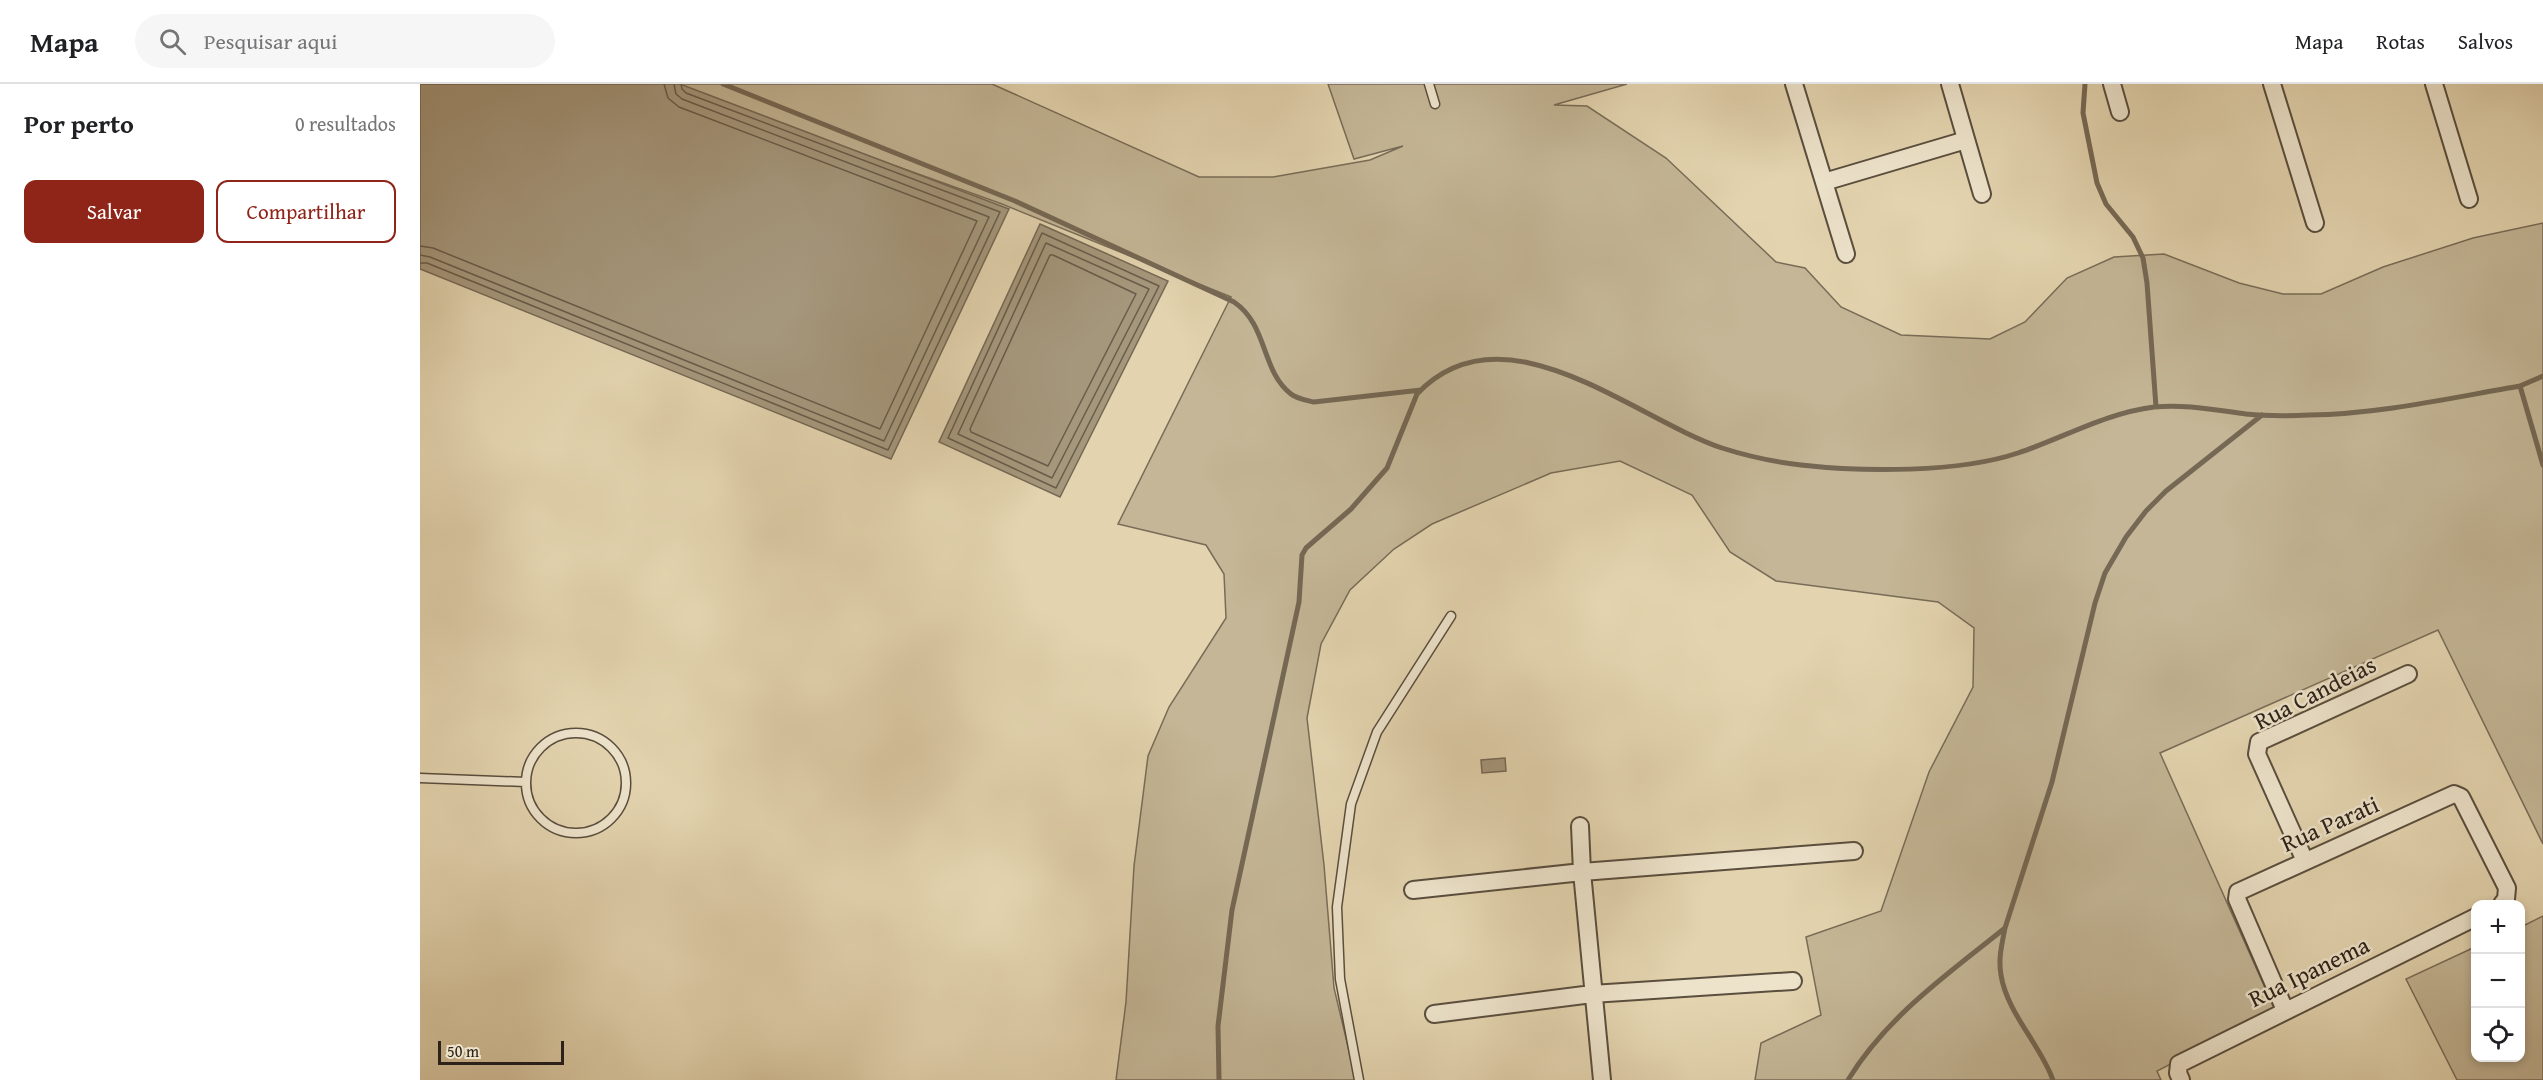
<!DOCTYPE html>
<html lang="pt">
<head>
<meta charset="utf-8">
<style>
	:root { --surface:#fff; --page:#f6f6f6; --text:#202124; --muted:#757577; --line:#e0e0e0; --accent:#8f2418 }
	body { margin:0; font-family:"Gentium Book Plus",serif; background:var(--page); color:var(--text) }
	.controls { position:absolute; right:18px; bottom:18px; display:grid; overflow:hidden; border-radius:12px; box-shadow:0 3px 9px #0003 }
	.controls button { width:54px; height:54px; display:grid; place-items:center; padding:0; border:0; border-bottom:2px solid var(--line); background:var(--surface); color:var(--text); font:30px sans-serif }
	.scale { position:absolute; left:18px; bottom:15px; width:126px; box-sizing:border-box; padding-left:6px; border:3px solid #2c2219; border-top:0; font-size:16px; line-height:21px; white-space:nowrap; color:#2c2219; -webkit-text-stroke:4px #ede3cb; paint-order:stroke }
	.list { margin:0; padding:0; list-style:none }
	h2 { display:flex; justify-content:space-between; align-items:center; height:78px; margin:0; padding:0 24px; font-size:26px }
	h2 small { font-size:20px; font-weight:400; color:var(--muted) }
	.actions { display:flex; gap:12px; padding:18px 24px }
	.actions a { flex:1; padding:14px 0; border:2px solid var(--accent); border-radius:12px; text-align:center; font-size:21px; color:var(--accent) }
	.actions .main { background:var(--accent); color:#fff }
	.icon { flex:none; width:33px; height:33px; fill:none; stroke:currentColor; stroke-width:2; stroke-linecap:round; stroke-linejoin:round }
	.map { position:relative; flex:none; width:2123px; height:996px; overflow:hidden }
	header { display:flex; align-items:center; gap:36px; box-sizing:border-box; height:84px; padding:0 30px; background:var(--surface); border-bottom:2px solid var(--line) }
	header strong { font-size:28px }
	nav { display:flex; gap:33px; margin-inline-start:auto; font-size:21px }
	.search { width:420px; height:54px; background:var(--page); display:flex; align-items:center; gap:15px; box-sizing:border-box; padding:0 21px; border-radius:33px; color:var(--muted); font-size:22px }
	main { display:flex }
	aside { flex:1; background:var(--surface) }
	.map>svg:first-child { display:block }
	.green { fill:#c4b696; stroke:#786c58; stroke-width:1.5 }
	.water { fill:#a5977c; stroke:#756854; stroke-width:1.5 }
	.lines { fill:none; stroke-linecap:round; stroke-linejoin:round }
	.shore { stroke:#685c4a; stroke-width:1.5 }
	.stream { stroke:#756854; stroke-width:5 }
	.service-casing { stroke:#5a4e3e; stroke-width:11 }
	.minor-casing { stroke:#5a4e3e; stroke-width:20 }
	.service { stroke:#ede3cb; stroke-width:8 }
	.minor { stroke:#ede3cb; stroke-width:16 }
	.labels { text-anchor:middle; stroke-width:5; stroke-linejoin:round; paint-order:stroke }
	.street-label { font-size:24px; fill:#2c2219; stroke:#ede3cb }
</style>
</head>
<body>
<header>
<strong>Mapa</strong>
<div class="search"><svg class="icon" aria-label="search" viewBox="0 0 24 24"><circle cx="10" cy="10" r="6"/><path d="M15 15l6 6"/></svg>Pesquisar aqui</div>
<nav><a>Mapa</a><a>Rotas</a><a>Salvos</a></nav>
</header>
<main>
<aside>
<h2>Por perto<small>0 resultados</small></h2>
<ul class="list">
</ul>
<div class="actions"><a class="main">Salvar</a><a>Compartilhar</a></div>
</aside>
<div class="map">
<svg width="2123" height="996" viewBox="0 0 2123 996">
	<rect width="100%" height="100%" fill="#e3d4af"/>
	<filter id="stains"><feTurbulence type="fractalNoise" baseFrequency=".00333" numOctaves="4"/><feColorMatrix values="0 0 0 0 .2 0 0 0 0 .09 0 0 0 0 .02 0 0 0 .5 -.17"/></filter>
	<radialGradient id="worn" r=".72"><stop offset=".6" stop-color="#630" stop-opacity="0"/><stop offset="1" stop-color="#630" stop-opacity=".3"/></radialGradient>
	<path class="green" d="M247,0H572L779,93H853L950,76L983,62L934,75L908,0H1207L1134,21L1167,22L1246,74L1356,178L1385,184L1421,223L1481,251L1570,255L1605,238L1647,194L1694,173L1744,170L1819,199L1863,210H1901L1963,183L2053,154L2123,139V760L2018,546L1740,669L1855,926L1737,987L1741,996H1335L1341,959L1401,931L1386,853L1461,827L1509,688L1553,603L1554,544L1518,518L1356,497L1310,468L1272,411L1200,377L1131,389L1012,440L974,465L930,506L901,560L887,634L904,781L914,904L936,996H696L706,918L714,782L728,672L749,623L806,534L804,490L786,461L698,440L811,213L582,120Z
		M2123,832V996H2037L1986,895L2055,863L2056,974H2100L2101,843Z"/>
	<path class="water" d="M0,0H260L589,125L471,375L0,185Z
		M620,140L748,197L640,413L519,358Z
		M1085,674L1086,687L1062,689L1061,676Z"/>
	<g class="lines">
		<path class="shore" d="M622,149L739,202L636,404L528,354Z
			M626,159L729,205L632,394L538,350Z
			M0,162L13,164L460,345L557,137L259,23L248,14L244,0
			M0,171L10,173L464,357L569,133L262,15L256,10L254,0
			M630,171H633L716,210L628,382L551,348L550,345Z
			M0,179H7L468,366L580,128L266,9L262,5L261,0"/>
		<path class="stream" d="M303,0L595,117L814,218C848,241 841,287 871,310C877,315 886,316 894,318L1001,306
			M1665,0L1663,29L1677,99L1686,120L1713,153L1723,174L1727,199L1736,323
			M2100,302L2123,381
			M799,996L798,942L812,826L879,518L882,471L886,464L931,425L967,384L997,310C1084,218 1213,334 1302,364C1327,372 1355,378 1381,381C1443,388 1538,389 1598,369C1643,354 1686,329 1734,323C1765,320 1795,326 1826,330C1846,332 1868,332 1889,331C1960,330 2030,314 2100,302L2123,292
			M1428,996C1467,932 1528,890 1585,844
			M1633,996C1620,960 1587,929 1581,891C1578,875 1582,860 1585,844L1632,698L1675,519L1685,489L1706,453L1726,427L1746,407L1842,331"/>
		<g class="service-casing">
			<path id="service" d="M1009,0L1015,20
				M106 699a50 50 0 1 1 100 0a50 50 0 1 1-100 0Z
				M0,694L105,698
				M939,996L920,895L917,823L931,720L957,648L1031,532"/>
		</g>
		<g class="minor-casing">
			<path id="minor" d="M1374,0L1426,170
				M1530,0L1562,110
				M1692,0L1700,28
				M1852,0L1895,139
				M2014,0L2049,115
				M1404,98L1546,56
				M1160,742L1162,788L1182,996
				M1885,777L1837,670L1839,658L1988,590
				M993,806L1162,788L1434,767
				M1865,926L1817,815L1818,808L2034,710L2041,713L2087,804L2086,815L2082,820
				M1014,930L1172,910L1373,897
				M1761,996L1758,989L1759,980L2056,833"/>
		</g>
		<use href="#service" class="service"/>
		<use href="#minor" class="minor"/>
	</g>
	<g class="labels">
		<g class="street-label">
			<text transform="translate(1895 609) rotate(-27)" y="8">Rua Candeias</text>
			<text transform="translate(1910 740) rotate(-24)" y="8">Rua Parati</text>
			<text transform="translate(1889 888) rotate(-26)" y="8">Rua Ipanema</text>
		</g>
	</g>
	<rect width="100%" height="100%" filter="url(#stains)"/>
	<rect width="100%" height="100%" fill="url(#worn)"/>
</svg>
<div class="controls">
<button>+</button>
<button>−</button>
<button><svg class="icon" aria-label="locate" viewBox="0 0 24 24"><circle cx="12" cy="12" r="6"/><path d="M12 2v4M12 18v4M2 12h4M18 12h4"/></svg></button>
</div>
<div class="scale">50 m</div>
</div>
</main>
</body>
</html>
